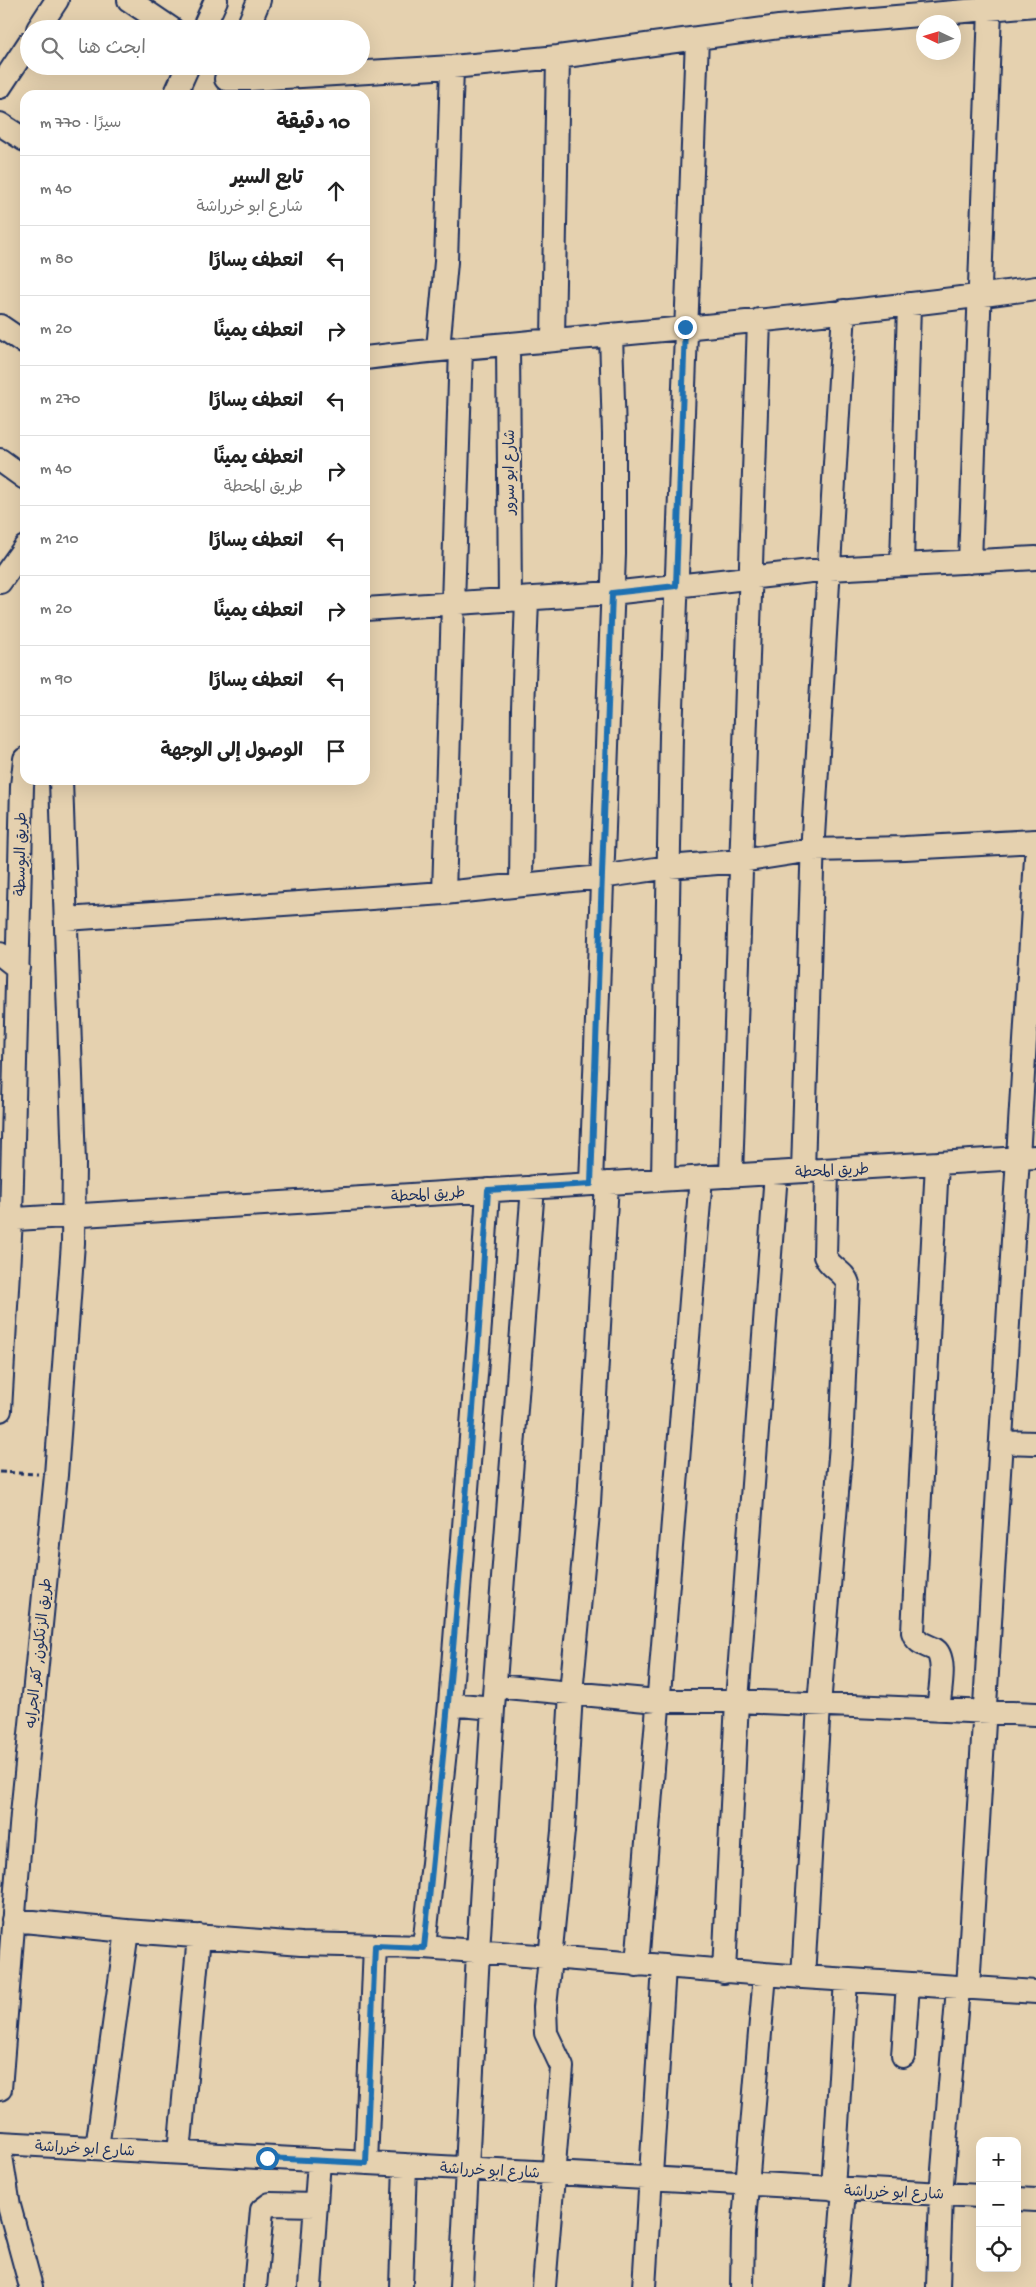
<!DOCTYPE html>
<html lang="ar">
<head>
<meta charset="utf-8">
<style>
	:root { --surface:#fff; --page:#f6f6f6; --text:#222; --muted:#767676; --line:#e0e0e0 }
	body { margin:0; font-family:"Gochi Hand","Playpen Sans Arabic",sans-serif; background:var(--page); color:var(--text); direction:rtl }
	.controls { position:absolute; right:15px; bottom:15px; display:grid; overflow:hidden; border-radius:10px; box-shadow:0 5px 20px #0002 }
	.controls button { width:45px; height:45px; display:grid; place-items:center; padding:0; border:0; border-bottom:1px solid var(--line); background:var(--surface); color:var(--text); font:25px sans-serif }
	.compass { position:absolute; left:916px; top:15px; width:45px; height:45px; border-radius:50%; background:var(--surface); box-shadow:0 5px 20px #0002; rotate:274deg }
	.stop { position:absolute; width:15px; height:15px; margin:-11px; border:4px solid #1f6fb2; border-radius:50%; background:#fff }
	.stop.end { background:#1f6fb2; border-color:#fff; box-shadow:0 1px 5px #0008 }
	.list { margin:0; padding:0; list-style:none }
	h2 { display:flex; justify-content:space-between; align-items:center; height:65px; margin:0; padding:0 20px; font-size:21px }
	h2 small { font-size:16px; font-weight:400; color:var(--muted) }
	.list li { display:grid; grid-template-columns:32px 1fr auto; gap:15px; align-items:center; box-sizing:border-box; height:70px; padding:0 20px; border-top:1px solid var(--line) }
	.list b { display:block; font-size:19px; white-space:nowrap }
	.list p { margin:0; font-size:16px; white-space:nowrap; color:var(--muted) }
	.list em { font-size:16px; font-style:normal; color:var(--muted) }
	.icon { flex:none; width:28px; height:28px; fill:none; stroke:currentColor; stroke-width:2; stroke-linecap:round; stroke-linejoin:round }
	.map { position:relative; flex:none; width:1036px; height:2287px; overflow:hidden; direction:ltr }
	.search { position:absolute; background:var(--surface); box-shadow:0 5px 20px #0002; left:20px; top:20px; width:350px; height:55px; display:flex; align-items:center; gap:12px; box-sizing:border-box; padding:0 18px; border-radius:28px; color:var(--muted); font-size:19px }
	.panel { position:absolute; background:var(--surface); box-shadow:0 5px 20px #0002; left:20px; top:90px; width:350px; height:695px; border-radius:15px; direction:rtl }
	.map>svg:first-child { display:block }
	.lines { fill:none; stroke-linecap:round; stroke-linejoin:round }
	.minor-casing { stroke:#1b2f5e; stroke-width:26 }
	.path { stroke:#1b2f5e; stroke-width:3; stroke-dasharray:5 4; stroke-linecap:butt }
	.minor { stroke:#e5d1af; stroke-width:22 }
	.route { stroke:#1f6fb2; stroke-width:6 }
	.labels { text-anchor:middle; stroke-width:4.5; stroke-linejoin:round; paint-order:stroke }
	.street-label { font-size:15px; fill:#1b2f5e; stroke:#e5d1af }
</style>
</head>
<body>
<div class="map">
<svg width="1036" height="2287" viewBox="0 0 1036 2287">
	<rect width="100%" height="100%" fill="#e5d1af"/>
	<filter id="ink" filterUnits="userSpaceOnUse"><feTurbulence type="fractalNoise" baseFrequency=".02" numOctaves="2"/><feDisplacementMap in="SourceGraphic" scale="10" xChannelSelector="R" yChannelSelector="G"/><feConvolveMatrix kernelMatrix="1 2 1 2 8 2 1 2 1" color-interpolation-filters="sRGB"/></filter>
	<g filter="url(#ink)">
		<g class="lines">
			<g class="minor-casing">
				<path id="minor" d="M129,0L172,29
					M38,29L57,0
					M203,29L216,0
					M247,29L259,0
					M226,79H251L452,67L558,57L779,27L1036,5
					M0,87L29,43
					M175,95L188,66
					M0,124L25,140
					M0,326L25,343
					M553,339L558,57
					M508,344L510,600
					M438,349L446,262L452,67
					M365,358C447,348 528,343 610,335C752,322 895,308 1036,288
					M0,460L25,478
					M970,562L990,9
					M902,565L909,304
					M0,582L25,547
					M365,609L612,593L829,569L1036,558
					M521,884L523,709L527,599
					M444,893L461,348
					M66,919L444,893L601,877L669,867L741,861L812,850L905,848L1036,841
					M0,954L18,968
					M937,1163L913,1632C917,1644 924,1644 934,1649C948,1656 939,1696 938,1710
					M803,1171L813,837L844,311
					M731,1176L759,320
					M663,1179L671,735L697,38
					M591,1184L614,554V434L611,335
					M0,1220L1036,1157
					M0,1410L11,1219L22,786L25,759
					M1001,1442L1036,1443
					M495,1686L657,1701H737L1036,1714
					M450,1704L493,1708
					M13,1920L127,1931L301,1944L424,1947L803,1977L1036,1992
					M424,1947L450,1704L480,1324L488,1190
					M637,1965L701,1177
					M724,1972L737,1701L776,1173
					M803,1977L819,1705L841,1445L848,1284C845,1272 830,1268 825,1256L827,1170
					M968,1988C994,1612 1013,1235 1036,858
					M903,2056L908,1984
					M0,2089L22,1814L56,1475L73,1243L74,1164L61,780
					M0,2143L980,2196
					M97,2148L127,1931
					M0,2150L9,2206L31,2287
					M179,2153L199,1936
					M366,2163L375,1946
					M833,2189L846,1980
					M1017,2199L1036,2200
					M255,2287L262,2210L270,2204L316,2205
					M310,2287L319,2161
					M401,2287L405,2165
					M461,2287L478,1952L493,1708L533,1187
					M544,2287L562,2067L546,2033L545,2007L563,1831L571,1693L589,1503L607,1183
					M644,2287L664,1967
					M742,2287L743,2233L765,1974
					M836,2287L844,2190
					M938,2287L941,2194L958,1988"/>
			</g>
			<path class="path" d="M0,1472L38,1474"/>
			<use href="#minor" class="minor"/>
		</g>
	</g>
	<g class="lines" filter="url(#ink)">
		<path class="route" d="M267,2158L366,2163L375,1946L424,1948C450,1695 473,1443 488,1190L591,1184L612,593L676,586L685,327"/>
	</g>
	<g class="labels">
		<g class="street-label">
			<text transform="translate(509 472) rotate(-90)" y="5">شارع ابو سرور</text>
			<text transform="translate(20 854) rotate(-89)" y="5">طريق البوسطة</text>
			<text transform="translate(832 1170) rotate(-3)" y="5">طريق المحطة</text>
			<text transform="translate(428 1194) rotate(-4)" y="5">طريق المحطة</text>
			<text transform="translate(38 1653) rotate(-84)" y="5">طريق الزنكلون, كفر الجرايه</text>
			<text transform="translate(85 2148) rotate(3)" y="5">شارع ابو خرراشة</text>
			<text transform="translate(490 2170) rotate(3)" y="5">شارع ابو خرراشة</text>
			<text transform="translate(894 2192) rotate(2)" y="5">شارع ابو خرراشة</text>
		</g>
	</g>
</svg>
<div class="controls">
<button>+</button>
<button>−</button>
<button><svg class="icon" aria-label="locate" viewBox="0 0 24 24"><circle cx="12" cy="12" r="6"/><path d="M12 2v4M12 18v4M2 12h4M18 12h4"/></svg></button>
</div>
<svg class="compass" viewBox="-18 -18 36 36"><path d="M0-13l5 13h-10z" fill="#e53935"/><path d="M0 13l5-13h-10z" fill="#767676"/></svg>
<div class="stop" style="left:267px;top:2158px"></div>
<div class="stop end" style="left:685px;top:327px"></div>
<div class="search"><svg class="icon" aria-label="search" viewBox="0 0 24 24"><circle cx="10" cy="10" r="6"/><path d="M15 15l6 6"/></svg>ابحث هنا</div>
<section class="panel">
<h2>10 دقيقة<small>سيرًا · 770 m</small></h2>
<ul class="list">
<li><svg class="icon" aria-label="ahead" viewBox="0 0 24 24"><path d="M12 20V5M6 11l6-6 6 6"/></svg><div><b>تابع السير</b><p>شارع ابو خرراشة</p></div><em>40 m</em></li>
<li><svg class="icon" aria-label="left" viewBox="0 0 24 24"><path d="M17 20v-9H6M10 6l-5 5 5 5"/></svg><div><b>انعطف يسارًا</b></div><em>80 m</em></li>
<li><svg class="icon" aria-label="right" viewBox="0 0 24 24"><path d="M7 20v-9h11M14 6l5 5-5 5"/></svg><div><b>انعطف يمينًا</b></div><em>20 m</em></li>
<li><svg class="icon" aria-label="left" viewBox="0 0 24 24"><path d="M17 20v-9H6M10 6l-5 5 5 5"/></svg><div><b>انعطف يسارًا</b></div><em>270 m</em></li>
<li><svg class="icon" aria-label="right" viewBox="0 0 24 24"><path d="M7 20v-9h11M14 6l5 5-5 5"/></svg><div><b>انعطف يمينًا</b><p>طريق المحطة</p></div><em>40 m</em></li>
<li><svg class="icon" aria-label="left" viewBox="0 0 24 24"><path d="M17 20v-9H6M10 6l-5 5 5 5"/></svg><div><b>انعطف يسارًا</b></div><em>210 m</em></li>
<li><svg class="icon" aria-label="right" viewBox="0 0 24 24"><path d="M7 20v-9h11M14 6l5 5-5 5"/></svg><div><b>انعطف يمينًا</b></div><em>20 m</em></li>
<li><svg class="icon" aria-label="left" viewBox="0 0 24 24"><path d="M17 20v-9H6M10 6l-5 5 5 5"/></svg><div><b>انعطف يسارًا</b></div><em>90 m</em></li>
<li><svg class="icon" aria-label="arrive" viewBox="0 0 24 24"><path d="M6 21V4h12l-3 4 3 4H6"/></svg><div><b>الوصول إلى الوجهة</b></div></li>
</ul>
</section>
</div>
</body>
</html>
